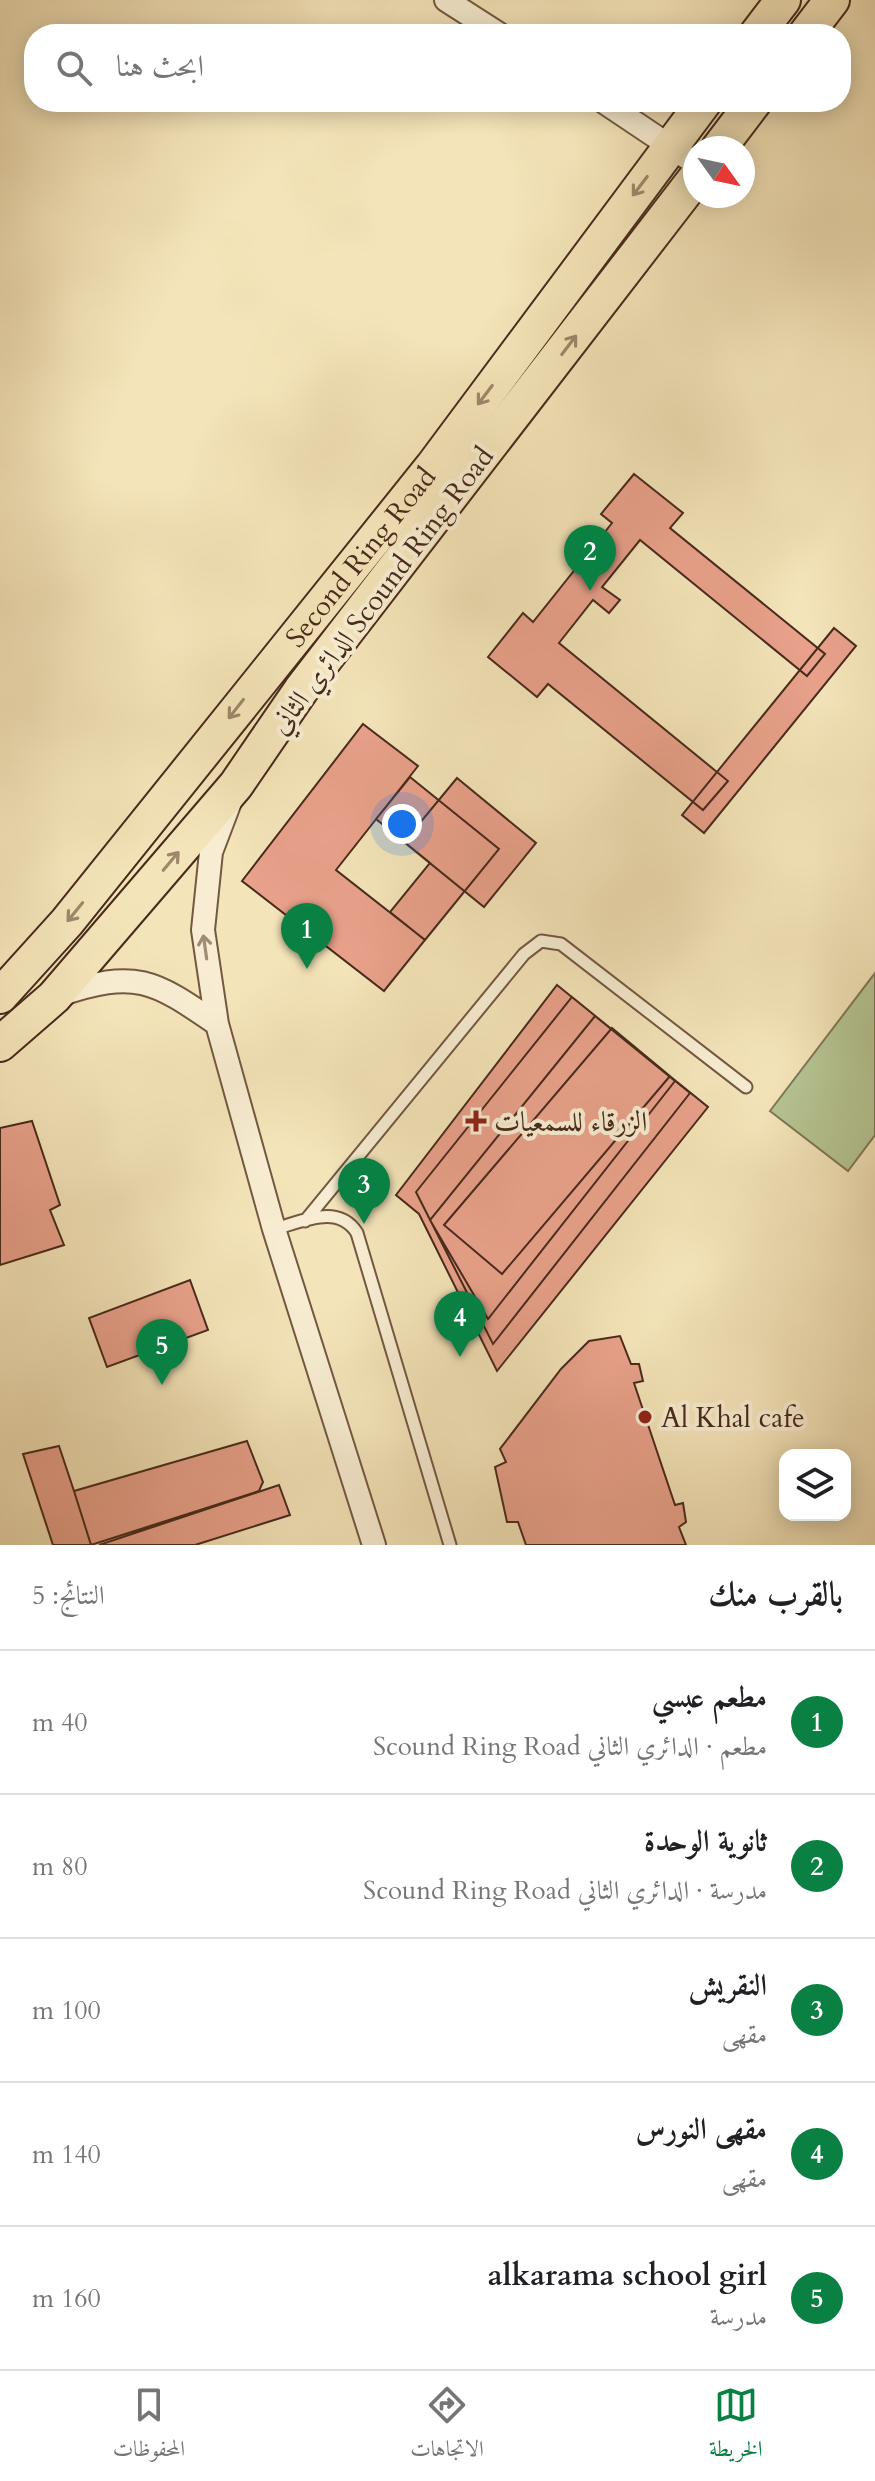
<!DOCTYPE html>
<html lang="ar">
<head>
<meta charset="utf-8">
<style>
	:root { --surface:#fff; --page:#f2f2f2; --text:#202124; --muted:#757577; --line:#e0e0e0; --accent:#0b8043 }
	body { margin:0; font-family:Cardo,Amiri,serif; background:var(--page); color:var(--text); direction:rtl }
	.controls { position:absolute; right:24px; bottom:24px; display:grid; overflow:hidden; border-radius:16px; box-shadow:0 4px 20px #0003 }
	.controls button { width:72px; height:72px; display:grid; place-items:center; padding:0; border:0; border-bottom:2px solid var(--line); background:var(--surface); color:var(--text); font:40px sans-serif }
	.compass { position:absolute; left:683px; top:136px; width:72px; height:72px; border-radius:50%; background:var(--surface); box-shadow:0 4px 20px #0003; rotate:123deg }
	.you { position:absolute; left:402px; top:824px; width:28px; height:28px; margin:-20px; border:6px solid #fff; border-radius:50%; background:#1a73e8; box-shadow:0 0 0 12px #1a73e833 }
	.badge { display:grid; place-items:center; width:52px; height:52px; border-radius:50%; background:var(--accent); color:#fff; font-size:26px; font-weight:700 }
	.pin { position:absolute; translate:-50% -66px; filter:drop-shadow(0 2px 4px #0008) }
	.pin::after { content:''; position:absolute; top:42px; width:28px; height:24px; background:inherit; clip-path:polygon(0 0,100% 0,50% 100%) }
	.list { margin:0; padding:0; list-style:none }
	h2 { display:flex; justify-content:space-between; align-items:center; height:104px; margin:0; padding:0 32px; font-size:34px }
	h2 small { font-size:26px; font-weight:400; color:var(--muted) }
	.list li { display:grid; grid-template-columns:52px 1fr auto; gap:24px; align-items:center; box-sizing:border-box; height:144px; padding:0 32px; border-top:2px solid var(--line) }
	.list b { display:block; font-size:30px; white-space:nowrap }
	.list p { margin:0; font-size:26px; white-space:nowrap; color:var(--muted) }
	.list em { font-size:26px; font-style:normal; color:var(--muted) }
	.icon { flex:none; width:44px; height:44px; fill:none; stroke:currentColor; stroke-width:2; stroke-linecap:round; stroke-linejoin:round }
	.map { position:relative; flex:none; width:875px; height:1545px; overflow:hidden; direction:ltr }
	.search { position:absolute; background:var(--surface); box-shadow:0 4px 20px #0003; left:24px; right:24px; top:24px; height:88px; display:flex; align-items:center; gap:20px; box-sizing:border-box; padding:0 28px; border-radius:32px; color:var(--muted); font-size:30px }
	.sheet { height:824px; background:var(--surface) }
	nav { display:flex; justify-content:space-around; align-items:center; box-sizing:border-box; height:112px; border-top:2px solid var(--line); background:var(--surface); font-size:22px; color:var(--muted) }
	nav a { display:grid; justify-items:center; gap:4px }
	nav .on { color:var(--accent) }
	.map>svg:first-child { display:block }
	.green { fill:#b6c593; stroke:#7f7857; stroke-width:2 }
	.building { fill:#e9a18b; stroke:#482a1b; stroke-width:2 }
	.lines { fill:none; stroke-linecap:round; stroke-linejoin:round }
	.service-casing { stroke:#735842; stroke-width:15 }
	.minor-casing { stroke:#735842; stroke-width:26 }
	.primary-casing { stroke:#482a1b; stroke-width:38 }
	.service { stroke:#f8edd2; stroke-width:11 }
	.minor { stroke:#f8edd2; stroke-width:22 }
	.primary { stroke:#f4e4b9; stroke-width:34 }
	.oneway { stroke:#9e876a }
	.oneway2 { stroke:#a08c76 }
	.poi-dot { fill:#8f2418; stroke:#f8edd2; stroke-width:3 }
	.labels { text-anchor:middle; stroke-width:8; stroke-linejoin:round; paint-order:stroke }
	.street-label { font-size:28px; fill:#482a1b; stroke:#f8edd2 }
	.poi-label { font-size:28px; fill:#482a1b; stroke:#f8edd2; text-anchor:start }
</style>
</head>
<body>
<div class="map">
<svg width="875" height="1545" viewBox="0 0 875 1545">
	<rect width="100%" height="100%" fill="#f4e4b9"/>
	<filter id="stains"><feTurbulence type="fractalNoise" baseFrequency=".0025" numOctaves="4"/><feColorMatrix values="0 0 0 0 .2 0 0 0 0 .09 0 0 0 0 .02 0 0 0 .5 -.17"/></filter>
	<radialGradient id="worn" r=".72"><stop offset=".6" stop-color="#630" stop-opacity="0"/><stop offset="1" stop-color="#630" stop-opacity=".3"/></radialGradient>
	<path class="green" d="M875,973V1135L848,1171L770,1111Z"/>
	<path class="building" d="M634,474L683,513L670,528L825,654L807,676L640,540L602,587L620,600L609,613L593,600L559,643L728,781L703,810L548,684L537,697L488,657L523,613L533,622L612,523L601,514Z
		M834,628L856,646L704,833L682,815Z
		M363,724L418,766L336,870L425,940L384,991L242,881Z
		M410,777L499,849L425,940L390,912L430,863L376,819Z
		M457,778L536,843L484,907L404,842Z
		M557,985L708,1107L497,1371L419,1214L396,1195Z
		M572,997L690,1093L493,1344L416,1192Z
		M595,1016L675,1081L488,1319L430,1220Z
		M612,1028L670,1076L502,1274L444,1225Z
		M32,1121L60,1205L50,1210L64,1245L0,1265V1128Z
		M190,1280L208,1330L107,1367L89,1318Z
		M620,1336L631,1364H639L643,1381L634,1383L675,1505L683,1503L686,1522L679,1527L686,1545H526L518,1522H507L495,1467L506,1462L500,1449L561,1369L589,1341Z
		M247,1441L263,1482L259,1491L91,1545L74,1491Z
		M59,1446L74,1491L91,1545H53L23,1454Z
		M279,1485L290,1515L195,1545H99Z"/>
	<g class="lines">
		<g class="service-casing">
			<path id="service" d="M305,1221L524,954L541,941L561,944L746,1087
				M274,1229C302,1222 338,1203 357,1233L450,1545"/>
		</g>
		<g class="minor-casing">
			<path id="minor" d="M446,0L499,34
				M604,102L695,163
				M230,802L211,852L203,930L217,1024L274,1229L374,1545
				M59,995C136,969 153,980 217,1024"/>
		</g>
		<g class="primary-casing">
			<g id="primary">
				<path d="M757,34L783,0"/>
				<path d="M806,34L832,0"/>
				<path d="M719,148L754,102"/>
				<path id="s1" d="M0,996L67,922L433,466L704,102"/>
				<path d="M0,1044L54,997L236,785L301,690L695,179"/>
			</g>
		</g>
		<use href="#service" class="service"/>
		<use href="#minor" class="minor"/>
		<use href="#primary" class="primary"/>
	</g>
	<defs><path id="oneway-shaft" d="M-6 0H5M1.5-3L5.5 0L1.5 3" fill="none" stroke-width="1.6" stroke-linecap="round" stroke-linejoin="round" transform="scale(2)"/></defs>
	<g class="oneway">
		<use href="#oneway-shaft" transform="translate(640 186) rotate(127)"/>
		<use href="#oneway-shaft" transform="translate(569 345) rotate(-53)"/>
		<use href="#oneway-shaft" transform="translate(485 395) rotate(127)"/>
		<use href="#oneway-shaft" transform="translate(236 709) rotate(128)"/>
		<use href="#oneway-shaft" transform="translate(171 861) rotate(-50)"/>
		<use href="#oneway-shaft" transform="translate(75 912) rotate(129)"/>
	</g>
	<use class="oneway2" href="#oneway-shaft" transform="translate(205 947) rotate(-98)"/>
	<g class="poi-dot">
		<path d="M472 1109h8v8h8v8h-8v8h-8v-8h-8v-8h8z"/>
		<circle cx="645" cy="1417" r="8"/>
	</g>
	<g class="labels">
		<g class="street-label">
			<text dy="10" stroke="none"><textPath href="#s1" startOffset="568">Second Ring Road</textPath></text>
			<text transform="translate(381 590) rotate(-53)" y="10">الدائري الثاني Scound Ring Road</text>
		</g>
		<g class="poi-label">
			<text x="494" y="1131">الزرقاء للسمعيات</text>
			<text x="661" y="1427">Al Khal cafe</text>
		</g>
	</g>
	<rect width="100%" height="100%" filter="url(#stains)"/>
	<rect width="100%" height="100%" fill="url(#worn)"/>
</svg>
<div class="controls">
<button><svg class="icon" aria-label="layers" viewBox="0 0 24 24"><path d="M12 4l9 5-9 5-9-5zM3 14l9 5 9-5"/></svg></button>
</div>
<svg class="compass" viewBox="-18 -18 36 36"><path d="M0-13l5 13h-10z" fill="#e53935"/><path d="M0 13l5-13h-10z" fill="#757577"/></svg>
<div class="you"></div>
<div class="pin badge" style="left:307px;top:969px">1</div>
<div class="pin badge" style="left:590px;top:591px">2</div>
<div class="pin badge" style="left:364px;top:1224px">3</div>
<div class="pin badge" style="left:460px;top:1357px">4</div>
<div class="pin badge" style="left:162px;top:1385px">5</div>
<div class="search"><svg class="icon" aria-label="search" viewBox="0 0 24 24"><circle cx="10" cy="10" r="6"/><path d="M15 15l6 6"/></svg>ابحث هنا</div>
</div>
<section class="sheet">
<h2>بالقرب منك<small>النتائج: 5</small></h2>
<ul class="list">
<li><span class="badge">1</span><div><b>مطعم عبسي</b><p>مطعم · الدائري الثاني Scound Ring Road</p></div><em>40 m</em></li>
<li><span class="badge">2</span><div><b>ثانوية الوحدة</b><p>مدرسة · الدائري الثاني Scound Ring Road</p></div><em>80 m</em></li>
<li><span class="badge">3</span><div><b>النقريش</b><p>مقهى</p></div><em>100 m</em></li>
<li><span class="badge">4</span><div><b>مقهى النورس</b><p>مقهى</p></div><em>140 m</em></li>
<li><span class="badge">5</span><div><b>alkarama school girl</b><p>مدرسة</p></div><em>160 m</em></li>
</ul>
</section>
<nav>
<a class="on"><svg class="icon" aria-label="map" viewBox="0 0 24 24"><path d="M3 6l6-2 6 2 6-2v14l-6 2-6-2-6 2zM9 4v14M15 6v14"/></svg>الخريطة</a>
<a><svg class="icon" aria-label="directions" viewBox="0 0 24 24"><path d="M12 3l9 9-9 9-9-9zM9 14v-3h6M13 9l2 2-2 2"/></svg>الاتجاهات</a>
<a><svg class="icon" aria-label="saved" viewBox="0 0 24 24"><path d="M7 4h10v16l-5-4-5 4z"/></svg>المحفوظات</a>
</nav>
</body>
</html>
